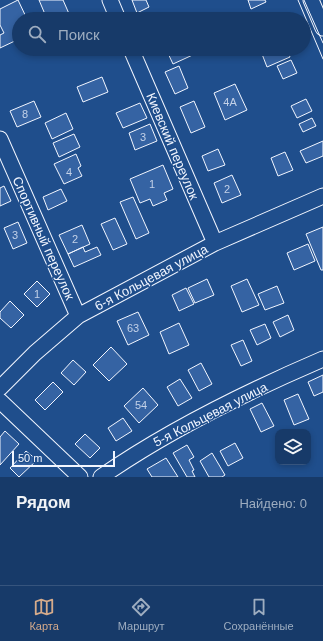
<!DOCTYPE html>
<html lang="ru">
<head>
<meta charset="utf-8">
<style>
	:root { --surface:#173a69; --page:#244571; --text:#f1f3f6; --muted:#9eadc0; --line:#36547d; --accent:#d6ab8b }
	body { margin:0; font-family:Arial,sans-serif; background:var(--page); color:var(--text) }
	.controls { position:absolute; right:12px; bottom:12px; display:grid; overflow:hidden; border-radius:8px; box-shadow:0 2px 6px #0003 }
	.controls button { width:36px; height:36px; display:grid; place-items:center; padding:0; border:0; border-bottom:1px solid var(--line); background:var(--surface); color:var(--text); font:20px sans-serif }
	.scale { position:absolute; left:12px; bottom:10px; width:103px; box-sizing:border-box; padding-left:4px; border:2px solid #f2f6ff; border-top:0; font-size:11px; line-height:14px; white-space:nowrap; color:#f2f6ff; -webkit-text-stroke:3px #1f4e8c; paint-order:stroke }
	.list { margin:0; padding:0; list-style:none }
	h2 { display:flex; justify-content:space-between; align-items:center; height:52px; margin:0; padding:0 16px; font-size:17px }
	h2 small { font-size:13px; font-weight:400; color:var(--muted) }
	.icon { flex:none; width:22px; height:22px; fill:none; stroke:currentColor; stroke-width:2; stroke-linecap:round; stroke-linejoin:round }
	.map { position:relative; flex:none; width:323px; height:477px; overflow:hidden }
	.search { position:absolute; background:var(--surface); box-shadow:0 2px 6px #0003; left:12px; right:12px; top:12px; height:44px; display:flex; align-items:center; gap:10px; box-sizing:border-box; padding:0 14px; border-radius:22px; color:var(--muted); font-size:15px }
	.sheet { height:108px; background:var(--surface) }
	nav { display:flex; justify-content:space-around; align-items:center; box-sizing:border-box; height:56px; border-top:1px solid var(--line); background:var(--surface); font-size:11px; color:var(--muted) }
	nav a { display:grid; justify-items:center; gap:2px }
	nav .on { color:var(--accent) }
	.map>svg:first-child { display:block }
	.building { fill:#3563a3; stroke:#f2f6ff }
	.lines { fill:none; stroke-linecap:round; stroke-linejoin:round }
	.minor-casing { stroke:#f2f6ff; stroke-width:17 }
	.minor { stroke:#1f4e8c; stroke-width:15 }
	.tram { stroke:#f2f6ff; stroke-width:1 }
	.labels { text-anchor:middle; stroke-width:3; stroke-linejoin:round; paint-order:stroke }
	.number-label { font-size:11px; fill:#c3d1e8 }
	.street-label { font-size:13px; fill:#f2f6ff; stroke:#1f4e8c }
</style>
</head>
<body>
<div class="map">
<svg width="323" height="477" viewBox="0 0 323 477">
	<rect width="100%" height="100%" fill="#1f4e8c"/>
	<path class="building" d="M18,0L27,19H19V39L0,48V35L4,33L0,25V9Z
		M39,0H63L70,16L64,19H47Z
		M132,0H146L149,7L137,13Z
		M248,0H265L266,2L251,9Z
		M96,13L99,19H82Z
		M166,49H195L197,53L173,64Z
		M274,49H287L290,57L267,67L262,54Z
		M291,60L297,73L283,79L277,66Z
		M179,66L188,88L175,94L165,72Z
		M102,77L108,92L83,102L77,87Z
		M235,84L247,110L225,120L214,93Z
		M306,99L312,111L297,118L291,106Z
		M34,101L41,117L17,127L10,111Z
		M194,101L205,127L191,133L180,107Z
		M140,103L147,118L123,128L116,113Z
		M66,113L73,129L52,139L45,123Z
		M312,118L316,126L303,132L299,124Z
		M150,124L157,141L135,150L129,133Z
		M74,134L80,147L59,157L53,143Z
		M323,141V156L306,163L300,151Z
		M218,149L225,165L208,171L202,156Z
		M285,152L293,170L278,176L271,158Z
		M76,154L81,166L78,168L82,176L64,184L54,164Z
		M163,165L173,189L164,193L167,200L153,206L150,199L140,203L130,179Z
		M232,175L241,195L222,203L214,183Z
		M4,186L11,201L0,206V188Z
		M61,189L67,201L48,210L43,197Z
		M133,197L149,233L136,239L120,202Z
		M115,218L127,244L113,250L101,224Z
		M18,222L27,243L13,249L4,228Z
		M82,225L90,244L68,254L59,235Z
		M323,227V270H321L306,234Z
		M308,244L315,261L294,270L287,253Z
		M83,247L85,252L97,247L101,255L74,267L68,254Z
		M207,279L214,295L195,303L188,288Z
		M247,279L259,305L242,312L231,286Z
		M37,281L50,294L37,307L24,294Z
		M277,286L284,303L265,310L258,294Z
		M186,288L194,304L179,311L172,295Z
		M10,301L24,315L11,328L0,318V312Z
		M138,312L149,335L128,345L117,321Z
		M288,315L294,330L280,337L273,322Z
		M179,323L189,345L169,354L160,332Z
		M265,324L271,338L257,345L250,330Z
		M243,340L252,361L241,366L231,345Z
		M111,347L127,364L109,381L93,365Z
		M73,360L86,372L74,385L61,373Z
		M201,363L212,384L199,391L188,370Z
		M323,375V392L314,396L308,382Z
		M180,379L192,398L178,406L167,387Z
		M53,382L63,392L45,410L35,400Z
		M143,388L158,405L139,423L124,406Z
		M298,394L309,419L294,425L284,400Z
		M262,403L274,426L261,432L250,409Z
		M123,418L132,431L116,441L108,428Z
		M5,431L19,444L0,465V437Z
		M85,434L100,448L90,458L75,444Z
		M235,443L243,458L228,466L220,451Z
		M187,445L194,457L189,460L194,470L192,471L195,477H187L173,453Z
		M26,451L37,460L19,477L10,468Z
		M212,453L225,475L222,477H209L200,461Z
		M166,458L178,477H152L147,469Z"/>
	<g class="lines">
		<g class="minor-casing">
			<path id="minor" d="M110,0L118,19
				M311,0L323,28
				M131,49L215,243
				M0,139L78,316
				M0,388L35,353L78,316L215,243L323,196
				M0,401L80,477
				M101,477C170,429 246,392 323,359"/>
		</g>
		<use href="#minor" class="minor"/>
		<path class="tram" d="M298,0L323,59
			M304,0L323,43"/>
	</g>
	<g class="labels">
		<g class="number-label">
			<text x="230" y="106">4А</text>
			<text x="25" y="118">8</text>
			<text x="143" y="141">3</text>
			<text x="69" y="176">4</text>
			<text x="152" y="188">1</text>
			<text x="227" y="193">2</text>
			<text x="15" y="239">3</text>
			<text x="75" y="243">2</text>
			<text x="37" y="298">1</text>
			<text x="133" y="332">63</text>
			<text x="141" y="409">54</text>
		</g>
		<g class="street-label">
			<text transform="translate(173 146) rotate(67)" y="5">Киевский переулок</text>
			<text transform="translate(44 238) rotate(66)" y="5">Спортивный переулок</text>
			<text transform="translate(151 277) rotate(-28)" y="5">6-я Кольцевая улица</text>
			<text transform="translate(210 414) rotate(-27)" y="5">5-я Кольцевая улица</text>
		</g>
	</g>
</svg>
<div class="controls">
<button><svg class="icon" aria-label="layers" viewBox="0 0 24 24"><path d="M12 4l9 5-9 5-9-5zM3 14l9 5 9-5"/></svg></button>
</div>
<div class="scale">50 m</div>
<div class="search"><svg class="icon" aria-label="search" viewBox="0 0 24 24"><circle cx="10" cy="10" r="6"/><path d="M15 15l6 6"/></svg>Поиск</div>
</div>
<section class="sheet">
<h2>Рядом<small>Найдено: 0</small></h2>
<ul class="list">
</ul>
</section>
<nav>
<a class="on"><svg class="icon" aria-label="map" viewBox="0 0 24 24"><path d="M3 6l6-2 6 2 6-2v14l-6 2-6-2-6 2zM9 4v14M15 6v14"/></svg>Карта</a>
<a><svg class="icon" aria-label="directions" viewBox="0 0 24 24"><path d="M12 3l9 9-9 9-9-9zM9 14v-3h6M13 9l2 2-2 2"/></svg>Маршрут</a>
<a><svg class="icon" aria-label="saved" viewBox="0 0 24 24"><path d="M7 4h10v16l-5-4-5 4z"/></svg>Сохранённые</a>
</nav>
</body>
</html>
